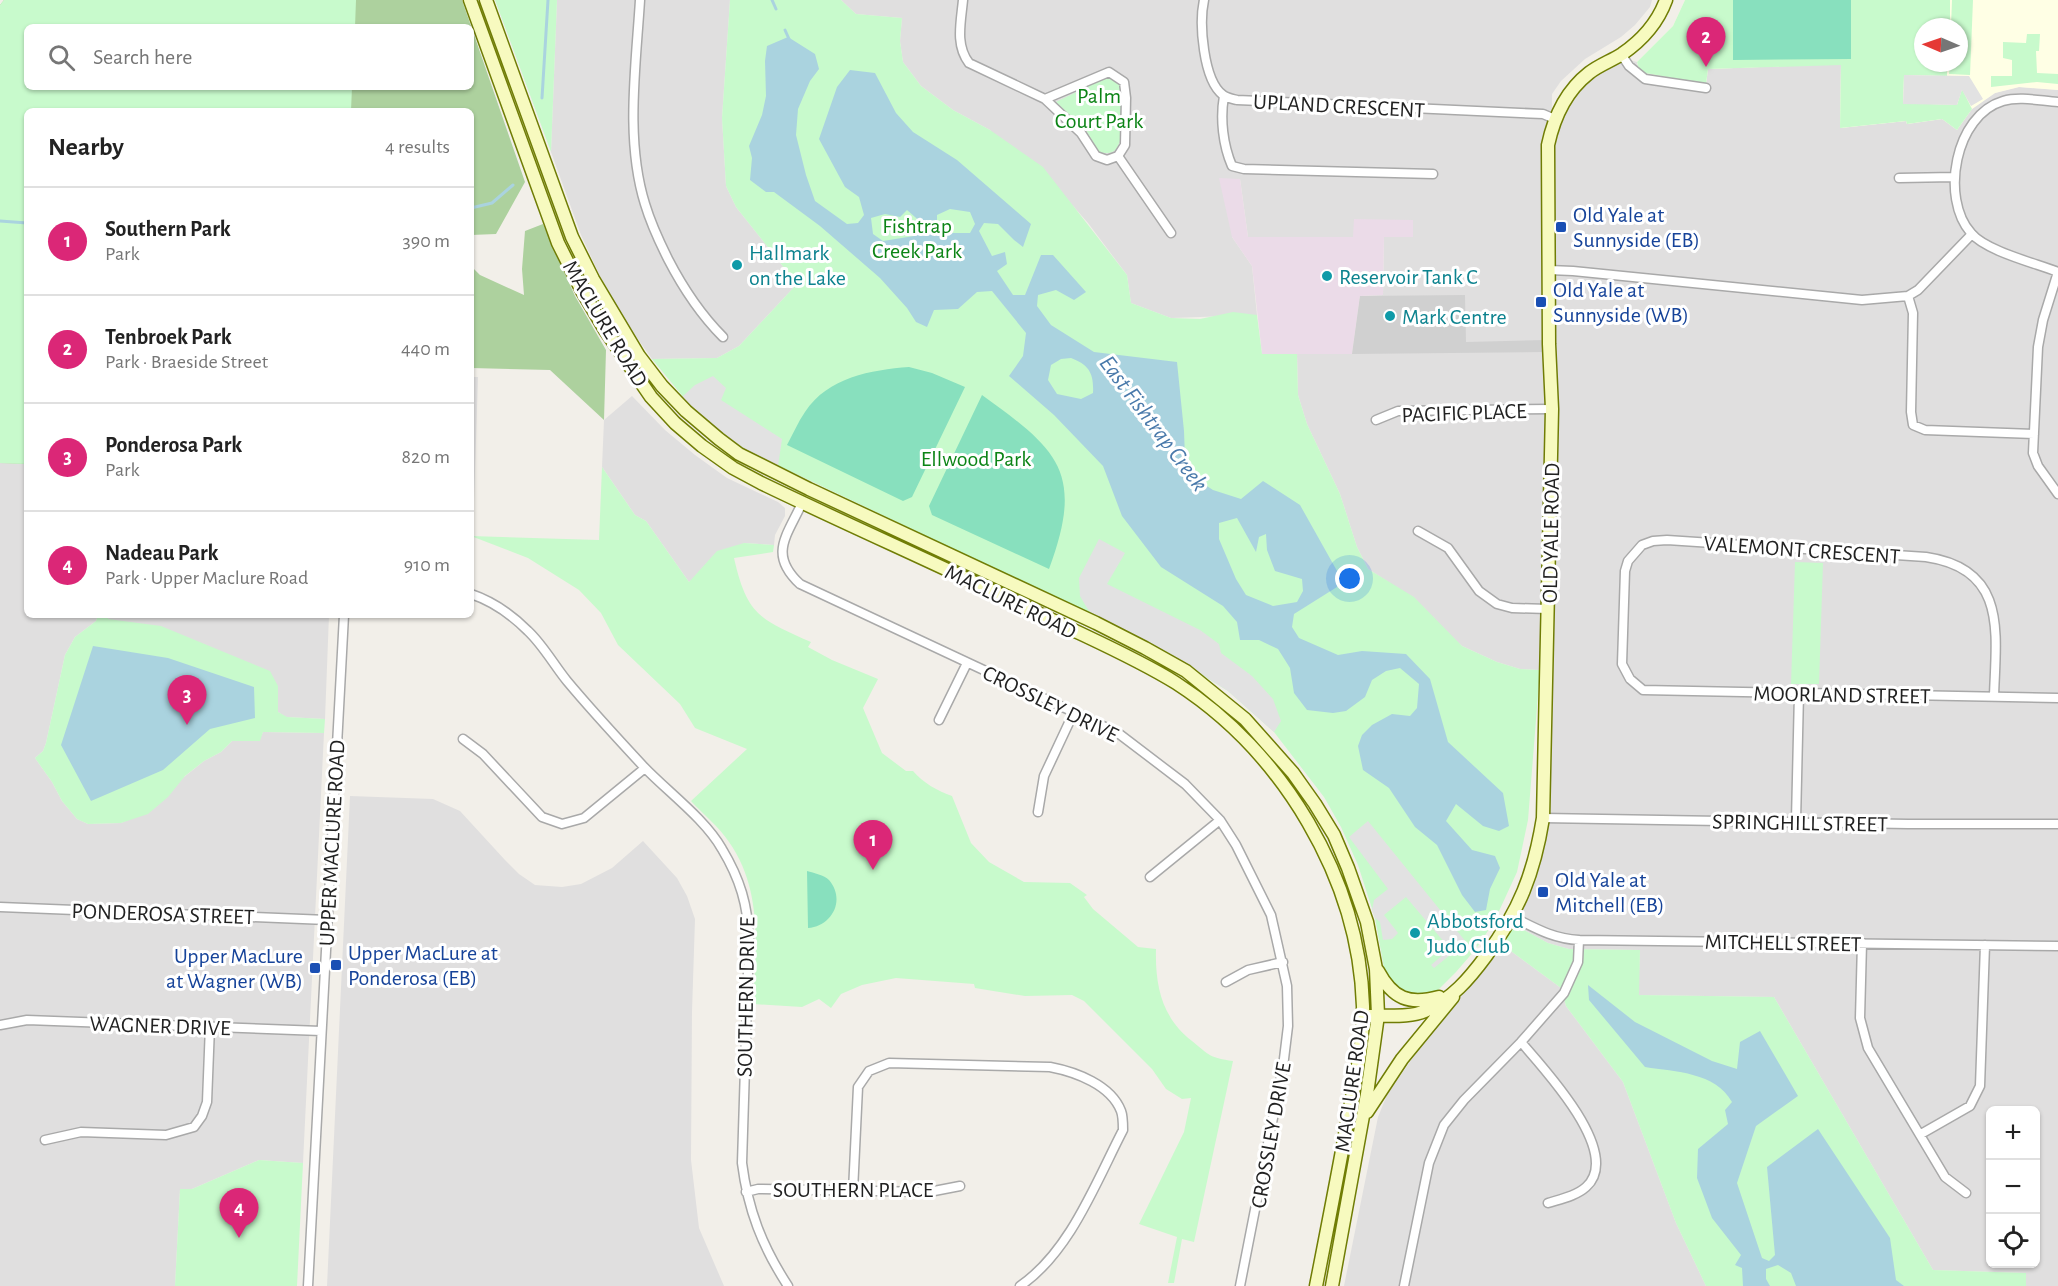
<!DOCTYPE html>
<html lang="en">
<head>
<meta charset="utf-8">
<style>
	:root { --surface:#fff; --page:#f6f6f6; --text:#222; --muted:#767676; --line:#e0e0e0; --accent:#db2777 }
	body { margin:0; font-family:"Alegreya Sans",sans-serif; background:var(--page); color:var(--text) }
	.controls { position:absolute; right:18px; bottom:18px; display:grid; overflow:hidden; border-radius:9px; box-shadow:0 2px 4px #0004 }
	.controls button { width:54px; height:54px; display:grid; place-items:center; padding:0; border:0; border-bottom:2px solid var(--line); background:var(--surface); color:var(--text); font:30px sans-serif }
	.compass { position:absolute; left:1914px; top:18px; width:54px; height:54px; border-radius:50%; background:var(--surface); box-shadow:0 2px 4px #0004; rotate:272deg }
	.you { position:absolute; left:1350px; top:579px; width:21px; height:21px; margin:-15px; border:4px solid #fff; border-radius:50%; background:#1a73e8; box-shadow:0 0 0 9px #1a73e833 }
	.badge { display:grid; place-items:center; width:39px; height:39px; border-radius:50%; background:var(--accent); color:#fff; font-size:20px; font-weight:700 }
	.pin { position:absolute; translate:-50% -50px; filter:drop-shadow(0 2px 3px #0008) }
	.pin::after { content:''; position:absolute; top:32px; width:21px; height:18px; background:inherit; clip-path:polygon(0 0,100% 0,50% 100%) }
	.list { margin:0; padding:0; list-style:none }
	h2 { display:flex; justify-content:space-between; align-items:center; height:78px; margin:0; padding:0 24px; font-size:26px }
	h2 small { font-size:20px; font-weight:400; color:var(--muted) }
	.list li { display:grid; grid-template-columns:39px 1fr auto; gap:18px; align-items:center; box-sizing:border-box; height:108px; padding:0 24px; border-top:2px solid var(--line) }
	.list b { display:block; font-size:22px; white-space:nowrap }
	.list p { margin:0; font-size:20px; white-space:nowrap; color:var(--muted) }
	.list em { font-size:20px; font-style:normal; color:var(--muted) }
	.icon { flex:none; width:33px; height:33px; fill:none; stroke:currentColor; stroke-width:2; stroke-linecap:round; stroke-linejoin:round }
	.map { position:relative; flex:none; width:2058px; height:1286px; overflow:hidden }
	.search { position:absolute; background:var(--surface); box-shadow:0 2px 4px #0004; left:24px; top:24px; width:450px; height:66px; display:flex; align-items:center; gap:15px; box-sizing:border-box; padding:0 21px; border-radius:9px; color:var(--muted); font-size:22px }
	.panel { position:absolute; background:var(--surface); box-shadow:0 2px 4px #0004; left:24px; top:108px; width:450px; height:510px; border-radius:9px }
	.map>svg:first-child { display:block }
	.residential { fill:#e0dfdf; fill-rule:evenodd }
	.industrial { fill:#ebdbe8 }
	.education { fill:#ffffe5; fill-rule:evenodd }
	.religious { fill:#d0d0d0 }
	.forest { fill:#add19e; fill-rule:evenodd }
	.park { fill:#c8facc }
	.pitch { fill:#88e0be }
	.parking { fill:#e2e2e2 }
	.water { fill:#aad3df; fill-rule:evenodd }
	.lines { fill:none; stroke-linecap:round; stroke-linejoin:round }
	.stream { stroke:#aad3df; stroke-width:3 }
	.street-casing { stroke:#a9a9a9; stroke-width:11 }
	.secondary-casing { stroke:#707d05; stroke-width:15 }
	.street { stroke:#fff; stroke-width:8 }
	.secondary { stroke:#f7fabf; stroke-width:12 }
	.transit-dot { fill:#1a4fb4; stroke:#fff; stroke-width:2 }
	.culture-dot { fill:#0f9aa8; stroke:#fff; stroke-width:2 }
	.labels { text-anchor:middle; stroke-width:6; stroke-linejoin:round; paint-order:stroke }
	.park-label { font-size:22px; fill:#0c8416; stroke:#fff }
	.street-label { font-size:22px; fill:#222; stroke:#fff }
	.transit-label { font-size:22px; fill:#164399; stroke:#fff; text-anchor:start }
	.culture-label { font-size:22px; fill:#0d838f; stroke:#fff; text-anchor:start }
	.water-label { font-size:24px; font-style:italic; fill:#4a7aab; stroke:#fff }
</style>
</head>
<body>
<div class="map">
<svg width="2058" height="1286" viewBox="0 0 2058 1286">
	<rect width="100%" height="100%" fill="#f2efe9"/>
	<path class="residential" d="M557,0H730L722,118L726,186L736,207L797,284L739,346L717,358L652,359L625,321L600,276L581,235L551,152Z
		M841,0H1652L1650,7L1635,25L1621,37L1585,59L1561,81L1552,94L1548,397L1540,670L1520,669L1497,662L1462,646L1387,581L1368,569L1357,547L1340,494L1307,424L1298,395L1297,354H1352L1360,296L1383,295L1384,237L1354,220V237H1248L1240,179L1232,237L1252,266L1257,315L1171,318L1131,303L1127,275L1088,223L1066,198L990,130L953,110L921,86L903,62L900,41L902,18L856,14Z
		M1621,58L1637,62L1639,69L1706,83L1707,69L1841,64V128L1906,121L1907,124L1942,119L1972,109L1995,93L2019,87L2058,90V1286H2026V1273L1933,1270L1774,997L1638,995L1640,950L1569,949L1548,943L1513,924L1537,873L1544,845L1553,131L1583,82ZM1990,1110H2036V1264H1990Z
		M471,377H478L473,534H471Z
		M632,396L665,430L695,455L727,478L778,502L785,508V516L775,535L774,545L744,543L689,582L646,521L635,515L602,467L604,420Z
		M0,463L27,464V615H98L96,621L75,637L65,655L46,743L43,751L35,758L52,782L62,801L77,819L88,824L121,823L133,818L204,761L221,752L232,741H259L263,732L324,733L303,1163L259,1160L192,1189H180L175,1286H0Z
		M109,615H329L325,719L286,717L278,712V686L108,619Z
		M350,796L433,799L460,811L505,860L519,874L535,885L562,887L581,884L612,868L643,841L677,878L687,896L695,919L692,1012L691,1160L699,1228L724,1286H327Z
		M1500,943L1561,988L1566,1006L1623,1082L1676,1223L1706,1286H1344L1378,1117L1387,1095L1436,1024Z"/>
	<path class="industrial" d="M1219,178L1240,179L1248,237H1353L1354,219L1413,220V237H1384L1383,295L1360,296L1352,354H1262L1252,266L1232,237Z"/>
	<path class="education" d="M1685,0H2058V90L2019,87L1995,93L1972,109L1957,130L1942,119L1907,124L1906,121L1840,128L1841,64L1708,69L1706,84L1645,73L1639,69L1637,62L1673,26ZM1923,27H1959V63H1923Z"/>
	<path class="religious" d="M1465,295L1466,342L1545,340V352L1352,354L1360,296Z"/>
	<path class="forest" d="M4,0H462L525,182L496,234L471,235V111H27V464L0,463V5ZM27,27H471V87H27Z
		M543,224L575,296L606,350L604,420L550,370L471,368V266L480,275L524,295L522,269L525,231Z"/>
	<path class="park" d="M4,0H356L355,27H27V87H352L351,111H27V464L0,463V5Z
		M495,0H557L551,152Z
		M730,0H841L856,14L902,18L900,41L903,62L921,86L953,110L990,130L1043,167L1127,275L1131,303L1171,318L1200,319L1233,312L1257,315L1262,354H1297L1298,395L1307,424L1340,494L1357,547L1368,569L1414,597L1462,646L1497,662L1520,669L1540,670L1528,820L1517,872L1494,922L1475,950L1456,972L1437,991L1420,995L1404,990L1393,984L1384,968L1375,918L1358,865L1341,827L1324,797L1274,732L1228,691L1151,643L748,451L724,435L694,410L652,359L717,358L739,346L797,284L736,207L726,186L722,118Z
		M1685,0H1950V27H1923V63H1947V76L1904,75L1903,103L1957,105L1962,89L1972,109L1957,130L1942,119L1907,124L1906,121L1840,128L1841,65L1708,69L1706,84L1645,73L1639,69L1637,62L1673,26Z
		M1952,0H1973L1970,75L1949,74L1950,63H1959V27H1951Z
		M2027,34H2040L2039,51H2036L2037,73L2058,74V84L2037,82L1991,87V76H2012V60L2003,58V42L2026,43Z
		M1109,76L1121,85C1123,98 1126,143 1114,151C1109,154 1104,153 1099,152L1086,130L1056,102Z
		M602,467L635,515L646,521L689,582L717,551L744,543L774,545L773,552L734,558C747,615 759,619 811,642L808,647L832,660L878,679L863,708L882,753L906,771H913C923,783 938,791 952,796L971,843L989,862L1024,882L1070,883L1087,895L1084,897L1093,909L1138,947L1156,949C1155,986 1162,1018 1192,1041C1209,1055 1210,1058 1233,1061L1194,1242L1182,1239L1174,1283H1168L1177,1237L1139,1224L1184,1132L1191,1098L1182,1099L1166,1089L1152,1069L1084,1001L1072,995L1025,996L975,988L974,984L896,978L862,985L841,994L831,1008L819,999L802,1007L753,1004C756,949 763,890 729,842C719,827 703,814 691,801L747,749L695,728L680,704L618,645L601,613L579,590L528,558L471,536L599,540Z
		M1795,562L1823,563L1819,684H1791Z
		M98,615H109L108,619L161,626L270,671L278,686V712L287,717L325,719L324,733L263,732L260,741H232L221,752L204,761L185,776L168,797L148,814L121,823L88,824L77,819L62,801L52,782L35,758L43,751L46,743L65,655L75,637L96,621Z
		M1513,924L1548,943L1569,949L1640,950L1639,995L1774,997L1933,1270L2026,1273V1286H1706L1676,1223L1623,1082L1566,1006L1561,988L1500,943Z
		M259,1160L303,1163L297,1286H175L180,1189H192Z"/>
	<path class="pitch" d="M1733,0H1851V59L1733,60Z
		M909,367L932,373L965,387L912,497L903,501L787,445C793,434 798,422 805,412C828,377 871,370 909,367Z
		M982,395C1058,450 1085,472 1049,569L932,515L929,506Z
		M807,871C814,873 824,875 829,880C846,900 832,926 808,928Z"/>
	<path class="parking" d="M1904,75L1969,76L1983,99L1971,106L1962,90L1957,105L1903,104Z
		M713,376L726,388L721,400L782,439L778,466L748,451L724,435L707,423L682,397L695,385Z
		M1099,539L1125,553L1107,584L1200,630L1219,644L1221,653L1252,676L1273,699L1281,721L1274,732L1228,691L1167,652L1091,613L1087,608L1080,596L1079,578Z
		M1368,821L1466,942L1434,968L1431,965L1450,949L1406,897L1384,915L1398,933L1392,939L1383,940L1380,922L1375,918L1372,910L1374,900L1388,889L1349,837Z"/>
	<path class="water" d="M788,37L815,54L819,69L810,81L798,109L796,135L806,175L815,201L847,224L858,223L864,215L859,197L845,187L819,139L837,87L850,70L875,73L896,113L913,132L957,160L1031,224L1023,247L1014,240L998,224L984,223L979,231L992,256L1005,252L1007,264L997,271L1013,295H1025L1041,255H1053L1086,292L1074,300L1056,290L1038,295L1037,306L1051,325L1094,352L1177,362L1184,431L1185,458L1196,479L1213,490L1241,499L1263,481L1300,505L1341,578L1337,587L1294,614L1292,627L1299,638L1338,655L1362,651L1406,654L1430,679L1448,742L1503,793L1509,826L1499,831L1483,826L1456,804L1446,821L1472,850L1495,856L1500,868L1490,889L1486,910L1475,912L1462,895L1437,845L1415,827L1389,788L1363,770L1358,746L1362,735L1372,725L1392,714L1410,716L1417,708L1419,684L1400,668L1386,671L1372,680L1365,697L1346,711L1333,713L1307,710L1294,693L1290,668L1278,649L1259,640H1240L1237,622L1223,606L1161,567L1122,516L1103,466L1054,415L1009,376L1023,356L1026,333L992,291L977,292L958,309L934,310L927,327L916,322L907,308L880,278L820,226L774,192H766L750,180L752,158L749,146L762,115L766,96L765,61L767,46ZM950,209L970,212L975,224L970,233H953L937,228V215ZM907,210L923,224L914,236L883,241L873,234L871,218L885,214L900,217ZM1071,358C1089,365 1094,373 1093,393L1081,399L1057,394L1048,380L1051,365L1061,359ZM1237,518L1256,552L1259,537L1266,534L1267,550L1275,571L1302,579L1303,591L1297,602L1273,606L1246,595L1236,579L1219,539V523Z
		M93,646L168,658L254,687L255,718L210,729L163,770L91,801L61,745Z
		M1588,985L1635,1022L1712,1061L1737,1069L1740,1042L1760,1031L1798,1096L1756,1126L1737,1183L1762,1258L1769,1261L1775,1255L1767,1167L1818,1129L1890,1238L1896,1280L1904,1286H1796L1791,1273L1778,1265L1766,1269V1279L1770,1286H1743L1742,1268L1735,1265L1741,1255L1712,1218L1697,1178L1698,1149L1728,1124L1725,1110L1732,1102C1715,1072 1676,1072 1645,1067L1589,1000Z"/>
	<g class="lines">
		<path class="stream" d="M772,0L776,9
			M785,30L789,39
			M542,98L548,0
			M471,208L492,203L513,185
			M0,221L27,223"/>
		<g class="street-casing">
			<path id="street" d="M640,0C636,66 625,140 645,204C651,224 659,241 668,259C683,288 700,314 723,337
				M963,0C961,22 955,45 969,63L1045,99L1081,133L1096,156L1107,160L1118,156L1125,145L1126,98L1124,82L1109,72L1045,99
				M1204,0C1199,23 1203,80 1223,95C1227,98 1233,99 1237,100L1543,114L1555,119
				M1621,54L1629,66L1645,79L1706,88
				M1224,96C1220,119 1223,145 1232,166L1244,169L1433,174
				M2058,102C2041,101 2020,96 2003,101C1955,115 1940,198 1971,233C1986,251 2035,263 2058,272L2043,320L2038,347L2033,453L2038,466L2058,494
				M1118,156L1171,233
				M1899,178L1954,177
				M1549,270L1573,271L1862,300L1908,296L1918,290L1972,234
				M1908,296L1913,313L1911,412L1913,425L1925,430L2034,434
				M1376,420L1398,411L1552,409
				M802,503C787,536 768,554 800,584L1118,733L1185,784L1220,820L1236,845L1271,915L1287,986L1288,1026L1283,1067L1240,1286
				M1418,531L1448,548L1479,591L1497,604L1512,608L1548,609
				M471,594C492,601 512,615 528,631C543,645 554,665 567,681C592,711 618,739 644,767C668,792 705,819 722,849C740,879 748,905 749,940L742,1163C748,1210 762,1246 788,1286
				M1994,696C1996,633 2008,569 1926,557L1667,540L1653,541L1642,545L1628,561L1625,571L1622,664L1630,679L1643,690L2058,698
				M939,720L967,663
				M463,739L483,754L542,817L562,824L584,818L645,768
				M1038,812L1044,776L1074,712
				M1543,818L1908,824H2058
				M1796,821L1799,693
				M1150,877L1220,820
				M0,907L327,920
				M1513,917C1535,928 1554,939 1579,940L2058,946
				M1862,943L1860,1018L1868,1048L1945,1177L1966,1193
				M1226,982L1248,970L1283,962
				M0,1025L27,1020L321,1031
				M1521,1042C1543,1068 1624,1153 1586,1187C1576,1196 1561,1199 1548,1203
				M1921,1134L1970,1106L1980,1086L1985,945
				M45,1140L81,1132L166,1135L194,1127L202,1116L207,1102L210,1026
				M853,1191L858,1087L869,1071L889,1063L1050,1067C1076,1072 1111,1085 1121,1111C1123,1116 1123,1124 1123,1130C1096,1182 1070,1252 1020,1286
				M746,1192L758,1189L929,1192L960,1186
				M308,1286L344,615
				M1404,1286L1429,1163L1444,1125L1464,1100L1521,1042L1564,993L1578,962L1579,940"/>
		</g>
		<g class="secondary-casing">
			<path id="secondary" d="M470,0L558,243L582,291L605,330L651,397L675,423L702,446L733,468L761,483C852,527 944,567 1034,611C1081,635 1131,655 1176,683C1283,752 1359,878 1363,1006C1364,1044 1355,1081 1348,1118C1338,1174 1327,1230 1316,1286
				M486,0L572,237L593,279L639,356L662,386L686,411L719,439L739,454L809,489L1096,623L1145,648L1186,671L1245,719L1293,773L1315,804L1334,835L1348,868L1367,922L1376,969L1378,1015L1367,1094L1332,1286
				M1378,971C1393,999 1409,1005 1439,997
				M1370,1016C1387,1015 1409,1018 1425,1011C1452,999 1469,979 1486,956C1519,911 1534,874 1543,818L1552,409L1549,344L1548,145C1554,117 1566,91 1589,73C1599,65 1611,61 1622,54C1641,41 1658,22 1666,0
				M1367,1112L1402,1059L1453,997"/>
		</g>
		<use href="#street" class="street"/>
		<use href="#secondary" class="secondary"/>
	</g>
	<g class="transit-dot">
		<rect x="1555" y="221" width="12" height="12" rx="3"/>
		<rect x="1535" y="296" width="12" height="12" rx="3"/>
		<rect x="1537" y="886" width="12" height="12" rx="3"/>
		<rect x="330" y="959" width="12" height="12" rx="3"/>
		<rect x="309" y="962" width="12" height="12" rx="3"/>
	</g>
	<g class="culture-dot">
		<circle cx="737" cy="265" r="6"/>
		<circle cx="1327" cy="276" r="6"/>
		<circle cx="1390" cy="316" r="6"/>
		<circle cx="1415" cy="933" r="6"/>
	</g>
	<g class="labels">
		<g class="park-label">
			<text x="1099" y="103">Palm<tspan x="1099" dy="25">Court Park</tspan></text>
			<text x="917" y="233">Fishtrap<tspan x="917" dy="25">Creek Park</tspan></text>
			<text x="976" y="466">Ellwood Park</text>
		</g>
		<g class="street-label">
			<text transform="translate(1339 105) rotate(3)" y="8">UPLAND CRESCENT</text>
			<text transform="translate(606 323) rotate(59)" y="8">MACLURE ROAD</text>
			<text transform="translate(1464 412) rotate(-2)" y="8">PACIFIC PLACE</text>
			<text transform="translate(1550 533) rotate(-89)" y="8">OLD YALE ROAD</text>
			<text transform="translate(1802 549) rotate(4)" y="8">VALEMONT CRESCENT</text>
			<text transform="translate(1011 601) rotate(26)" y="8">MACLURE ROAD</text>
			<text transform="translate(1842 694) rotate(1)" y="8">MOORLAND STREET</text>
			<text transform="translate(1051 703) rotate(26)" y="8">CROSSLEY DRIVE</text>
			<text transform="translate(1800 822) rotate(1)" y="8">SPRINGHILL STREET</text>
			<text transform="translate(331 843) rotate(-87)" y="8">UPPER MACLURE ROAD</text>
			<text transform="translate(163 913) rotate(2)" y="8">PONDEROSA STREET</text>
			<text transform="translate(1783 942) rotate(1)" y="8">MITCHELL STREET</text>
			<text transform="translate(745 997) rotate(-89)" y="8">SOUTHERN DRIVE</text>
			<text transform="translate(160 1025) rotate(2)" y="8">WAGNER DRIVE</text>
			<text transform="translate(1351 1081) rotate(-82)" y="8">MACLURE ROAD</text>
			<text transform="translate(1270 1135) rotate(-80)" y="8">CROSSLEY DRIVE</text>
			<text x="853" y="1197">SOUTHERN PLACE</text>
		</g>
		<g class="transit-label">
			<text x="1573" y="222">Old Yale at<tspan x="1573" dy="25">Sunnyside (EB)</tspan></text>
			<text x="1553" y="297">Old Yale at<tspan x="1553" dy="25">Sunnyside (WB)</tspan></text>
			<text x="1555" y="887">Old Yale at<tspan x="1555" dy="25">Mitchell (EB)</tspan></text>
			<text x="348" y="960">Upper MacLure at<tspan x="348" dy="25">Ponderosa (EB)</tspan></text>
			<text x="303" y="963" text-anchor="end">Upper MacLure<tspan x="303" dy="25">at Wagner (WB)</tspan></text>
		</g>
		<g class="culture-label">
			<text x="749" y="260">Hallmark<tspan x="749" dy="25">on the Lake</tspan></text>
			<text x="1339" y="284">Reservoir Tank C</text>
			<text x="1402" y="324">Mark Centre</text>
			<text x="1427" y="928">Abbotsford<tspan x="1427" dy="25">Judo Club</tspan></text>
		</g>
		<g class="water-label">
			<text transform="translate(1154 423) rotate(53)" y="8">East Fishtrap Creek</text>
		</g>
	</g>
</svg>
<div class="controls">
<button>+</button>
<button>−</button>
<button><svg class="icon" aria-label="locate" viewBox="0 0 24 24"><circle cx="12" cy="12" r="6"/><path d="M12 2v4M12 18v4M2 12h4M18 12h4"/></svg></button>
</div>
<svg class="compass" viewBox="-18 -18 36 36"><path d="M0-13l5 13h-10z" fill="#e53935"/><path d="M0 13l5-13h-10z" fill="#767676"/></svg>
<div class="you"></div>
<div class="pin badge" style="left:873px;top:870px">1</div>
<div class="pin badge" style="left:1706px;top:67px">2</div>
<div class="pin badge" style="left:187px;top:725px">3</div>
<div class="pin badge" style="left:239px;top:1238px">4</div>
<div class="search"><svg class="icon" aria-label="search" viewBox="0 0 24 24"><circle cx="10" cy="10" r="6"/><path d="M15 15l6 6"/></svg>Search here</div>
<section class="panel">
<h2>Nearby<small>4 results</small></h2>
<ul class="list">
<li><span class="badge">1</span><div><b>Southern Park</b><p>Park</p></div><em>390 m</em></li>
<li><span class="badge">2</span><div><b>Tenbroek Park</b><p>Park · Braeside Street</p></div><em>440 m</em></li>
<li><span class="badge">3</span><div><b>Ponderosa Park</b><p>Park</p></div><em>820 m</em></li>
<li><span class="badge">4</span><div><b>Nadeau Park</b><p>Park · Upper Maclure Road</p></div><em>910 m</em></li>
</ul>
</section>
</div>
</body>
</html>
